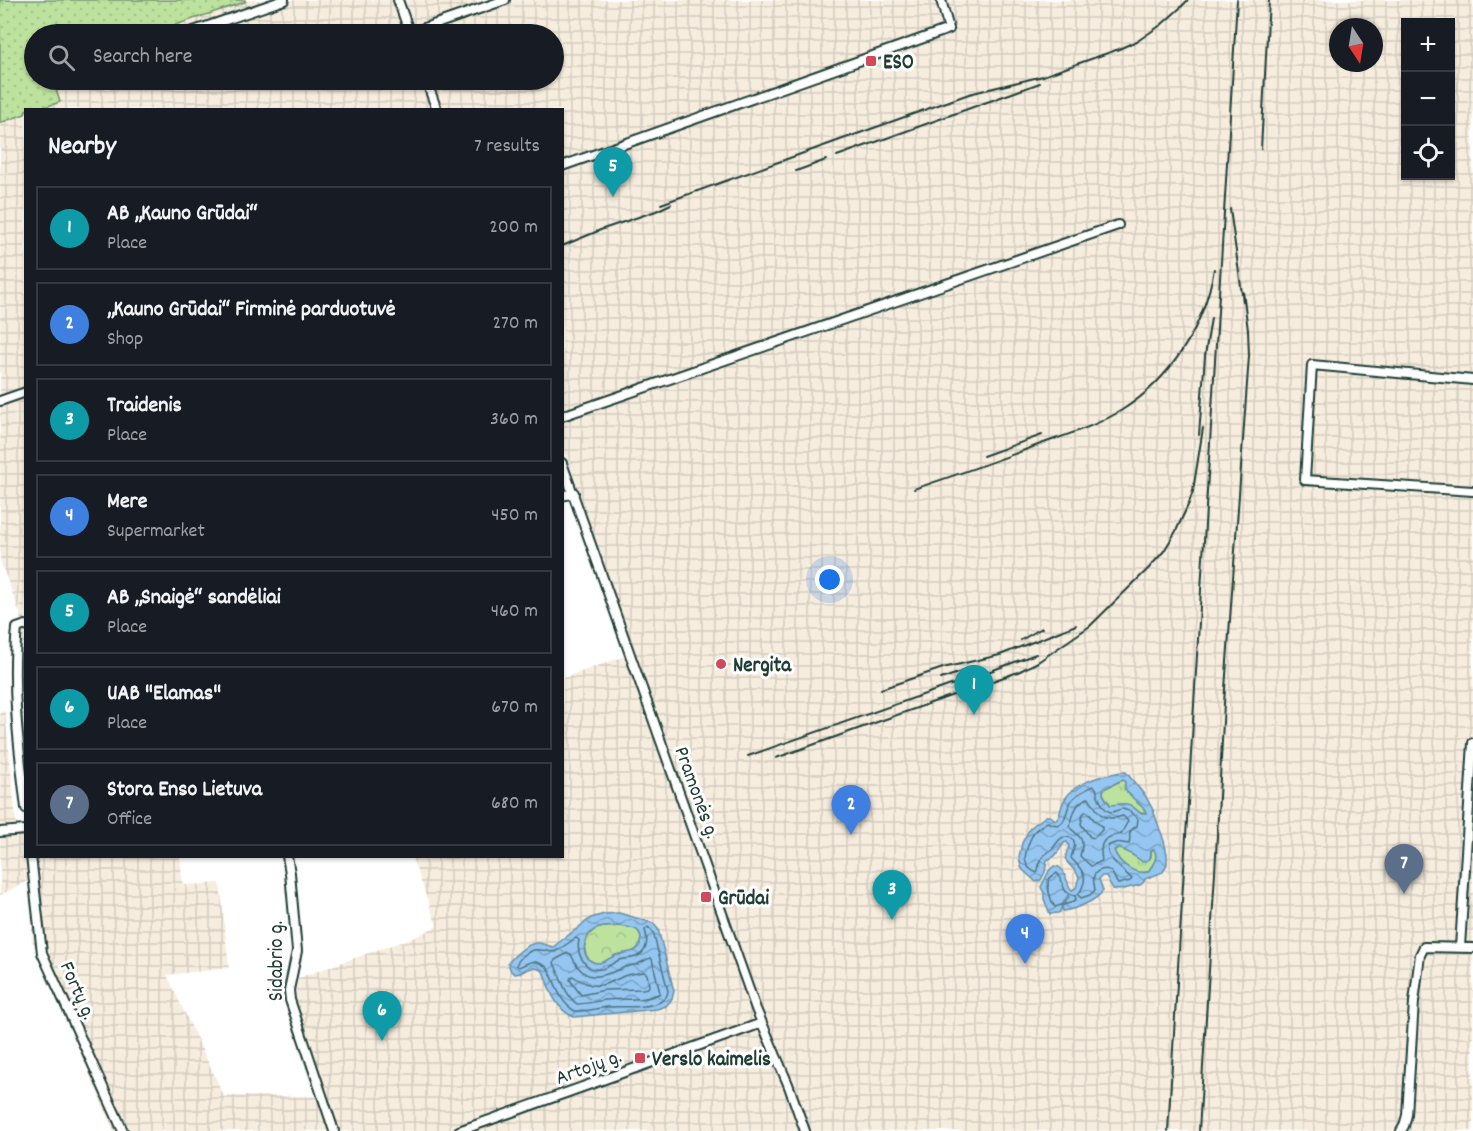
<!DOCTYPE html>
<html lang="en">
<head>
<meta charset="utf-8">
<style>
	:root { --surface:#171b24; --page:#242831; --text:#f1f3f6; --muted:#9ea1a6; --line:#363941; --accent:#d1495b }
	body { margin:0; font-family:Dekko,sans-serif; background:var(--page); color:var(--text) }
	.controls { position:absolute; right:18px; top:18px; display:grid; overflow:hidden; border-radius:0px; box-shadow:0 2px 4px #0004 }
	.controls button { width:54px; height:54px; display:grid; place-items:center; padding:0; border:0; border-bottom:2px solid var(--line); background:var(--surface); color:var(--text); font:30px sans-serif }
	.compass { position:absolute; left:1329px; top:18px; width:54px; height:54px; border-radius:50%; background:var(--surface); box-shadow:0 2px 4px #0004; rotate:168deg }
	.you { position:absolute; left:830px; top:580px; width:21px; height:21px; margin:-15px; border:4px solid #fff; border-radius:50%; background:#1a73e8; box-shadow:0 0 0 9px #1a73e833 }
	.badge { display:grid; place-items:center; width:39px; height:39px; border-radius:50%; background:var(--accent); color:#fff; font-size:20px; font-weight:700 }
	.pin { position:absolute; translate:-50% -50px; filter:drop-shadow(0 2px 3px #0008) }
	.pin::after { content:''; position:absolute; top:32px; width:21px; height:18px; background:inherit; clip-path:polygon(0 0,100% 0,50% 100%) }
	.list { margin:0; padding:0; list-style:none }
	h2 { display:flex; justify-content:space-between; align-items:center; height:78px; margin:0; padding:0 24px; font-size:26px }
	h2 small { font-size:20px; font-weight:400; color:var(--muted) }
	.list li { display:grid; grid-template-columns:39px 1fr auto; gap:18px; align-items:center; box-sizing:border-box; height:84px; margin:0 12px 12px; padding:0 12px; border:2px solid var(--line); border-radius:0px }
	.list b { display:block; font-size:22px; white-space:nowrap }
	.list p { margin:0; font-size:20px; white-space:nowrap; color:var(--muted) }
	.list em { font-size:20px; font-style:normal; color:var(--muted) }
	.icon { flex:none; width:33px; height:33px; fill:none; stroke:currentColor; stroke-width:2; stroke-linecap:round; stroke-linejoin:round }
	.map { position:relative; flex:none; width:1473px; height:1131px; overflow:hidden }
	.search { position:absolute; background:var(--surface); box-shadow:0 2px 4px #0004; left:24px; top:24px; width:540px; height:66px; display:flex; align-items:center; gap:15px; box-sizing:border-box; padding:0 21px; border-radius:33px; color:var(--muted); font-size:22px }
	.panel { position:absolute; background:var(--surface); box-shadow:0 2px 4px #0004; left:24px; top:108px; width:540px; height:750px; border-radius:0px }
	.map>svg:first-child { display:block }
	.industrial { fill:url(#industrial-grid); fill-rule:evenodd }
	.grass { fill:url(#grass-tufts); stroke:#6e9069; stroke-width:1.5 }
	.forest { fill:url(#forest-crowns); stroke:#6e9069; stroke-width:1.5 }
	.park { fill:url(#park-dots); stroke:#6e9069; stroke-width:1.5 }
	.water { fill:url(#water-waves); stroke:#668fa5; stroke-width:1.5; fill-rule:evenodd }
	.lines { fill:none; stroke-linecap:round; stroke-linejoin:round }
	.shore { stroke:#4e7480; stroke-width:1.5 }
	.minor-casing { stroke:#1f3d34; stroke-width:12 }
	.minor { stroke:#fff; stroke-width:8 }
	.rail { stroke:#1f3d34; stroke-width:2 }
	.poi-dot { fill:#d1495b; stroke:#fff; stroke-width:2 }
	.labels { text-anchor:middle; stroke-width:6; stroke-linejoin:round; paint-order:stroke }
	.poi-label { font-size:21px; font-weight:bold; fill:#1f3d34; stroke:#fff; text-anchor:start }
	.street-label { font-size:21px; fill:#1f3d34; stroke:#fff }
</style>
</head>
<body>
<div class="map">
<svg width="1473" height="1131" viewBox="0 0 1473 1131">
	<defs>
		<pattern id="industrial-grid" width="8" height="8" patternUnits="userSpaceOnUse" patternTransform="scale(1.5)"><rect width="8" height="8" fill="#f6eddf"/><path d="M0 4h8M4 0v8" fill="none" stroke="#d2ccc0"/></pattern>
		<pattern id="grass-tufts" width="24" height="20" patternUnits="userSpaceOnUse" patternTransform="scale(1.5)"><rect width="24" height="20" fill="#bce29e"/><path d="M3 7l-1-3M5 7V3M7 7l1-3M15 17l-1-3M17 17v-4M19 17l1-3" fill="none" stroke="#a1c389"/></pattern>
		<pattern id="forest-crowns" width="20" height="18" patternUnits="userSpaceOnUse" patternTransform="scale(1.5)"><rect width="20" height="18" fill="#bce29e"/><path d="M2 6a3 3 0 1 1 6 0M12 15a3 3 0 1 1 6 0" fill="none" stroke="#a1c389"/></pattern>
		<pattern id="park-dots" width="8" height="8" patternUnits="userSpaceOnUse" patternTransform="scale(1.5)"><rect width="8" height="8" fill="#bce29e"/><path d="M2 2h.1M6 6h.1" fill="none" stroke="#a1c389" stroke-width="1.8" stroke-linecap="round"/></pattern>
		<pattern id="water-waves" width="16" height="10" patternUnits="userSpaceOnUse" patternTransform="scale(1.5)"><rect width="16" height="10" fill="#95c6f1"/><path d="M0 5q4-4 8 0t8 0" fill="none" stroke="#79a2c4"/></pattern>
	</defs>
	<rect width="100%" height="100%" fill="#fff"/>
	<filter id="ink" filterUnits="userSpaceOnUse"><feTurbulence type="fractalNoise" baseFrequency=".0167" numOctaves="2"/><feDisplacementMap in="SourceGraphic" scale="12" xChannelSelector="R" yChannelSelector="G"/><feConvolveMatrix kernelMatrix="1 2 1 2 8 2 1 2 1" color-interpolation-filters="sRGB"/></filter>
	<g filter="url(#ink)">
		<path class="industrial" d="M245,0H1473V1131H114L32,940L30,880L0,895V712L5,711L16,820L21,835H25L26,856L180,857L183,885L220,883L229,968L167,975L224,1096H315L286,1008L295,994L298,978L417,936L437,926L412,857L562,856L563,678L634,653L563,445L562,110L39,109L60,102L53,80H554V34H148L245,2ZM1406,22H1450V176H1406ZM1338,27H1374V63H1338ZM1121,772L1134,781L1153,810L1164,841L1167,854L1148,878L1145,879L1143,883L1111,886L1107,877L1102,876L1099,878L1103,891L1101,895L1089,902L1064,911L1062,907L1069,897L1068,895L1062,905L1060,912L1058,913L1050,914L1044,899V893L1041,887L1049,871L1062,870L1066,874L1069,887L1072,890L1076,888L1079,877L1076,871L1065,860V857L1069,846L1068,842L1064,843L1055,856L1047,860L1044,876L1041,880L1036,882L1023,870L1022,843L1027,832L1053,817L1057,820L1060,815L1063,803L1065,798L1110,774Z
			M25,114V758L21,702L20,614L0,560V123Z"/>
		<path class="grass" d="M1123,780L1125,782L1126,791L1145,809L1146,812L1140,813C1128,801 1126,804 1110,805L1103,794V791L1105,788Z
			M1119,848L1128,852L1142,861L1151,857V851L1154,849C1159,858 1153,864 1148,872C1134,875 1118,863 1114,850Z"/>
		<path class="forest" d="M620,926C625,927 634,927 638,931C643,936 641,948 634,951C629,954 622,953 616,955C610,958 605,962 599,963C582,964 579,937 596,929C604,926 612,927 620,926Z"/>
		<path class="park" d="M0,0H245V2L148,34H34V80H53L60,102L39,109L26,110L25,114L0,123Z"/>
		<path class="water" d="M1121,772H1126L1146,797L1153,810L1164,841L1167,854V864L1163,872L1145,879L1143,883L1140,885L1119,890L1113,889L1106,876H1102L1099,879L1103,891C1096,901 1076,909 1063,911L1062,907L1069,897L1068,895L1062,905L1060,912L1058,913L1050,914L1044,899V893L1041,887L1049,871L1054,866L1059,867C1068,874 1066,885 1072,890L1076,888L1079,877C1072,861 1060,867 1069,846L1067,842L1064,843L1055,856L1047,860L1045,872L1041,880L1036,882L1023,870L1021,867L1019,857L1022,843L1030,828L1046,816H1050L1056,820L1058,818C1061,812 1061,805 1065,799C1076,781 1102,776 1121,772ZM1123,780L1125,782V789L1126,791L1145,810L1146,813H1140C1126,800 1127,804 1110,805C1108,800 1100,795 1104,789L1118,782ZM1119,848C1127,851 1136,857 1143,862L1150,859L1151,851L1154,849C1159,859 1153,864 1148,872C1134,875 1118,863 1114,850Z
			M619,913L653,923L658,929L674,991L672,999L666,1006L657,1009L574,1017C556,1010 549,989 543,971C528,963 528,973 515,974L511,971L508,963C515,955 527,943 538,943C542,943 548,946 553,947L591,918L604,914ZM620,926C625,927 634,927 638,931C643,936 641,948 634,951C629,953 622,953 616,955C610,958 605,962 599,963C581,964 579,937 596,929C604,926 612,927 620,926Z"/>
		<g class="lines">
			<path class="shore" d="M1093,786L1096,788C1097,795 1103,811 1111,812C1117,812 1120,807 1126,810C1131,811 1134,816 1138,819L1137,826C1125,833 1132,834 1129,844C1125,844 1119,841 1115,843C1092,848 1128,874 1132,879L1130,881L1118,884C1115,881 1114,874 1110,871C1108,869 1104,869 1101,870C1090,873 1094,883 1095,890L1090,895L1081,898L1078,895C1090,877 1084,872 1071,858C1072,851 1078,845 1072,838C1059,834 1059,842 1052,849C1049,852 1044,854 1041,859C1039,863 1039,868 1037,873C1020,866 1025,853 1030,840C1032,836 1033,833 1035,831C1038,827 1044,825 1047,822C1069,832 1063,812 1072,800C1077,793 1086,790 1093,786Z
				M1088,798L1090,799C1099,815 1104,822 1123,816L1128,821L1121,834C1102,837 1099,843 1102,861L1091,866L1080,856C1085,838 1081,838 1069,827C1075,814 1073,804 1088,798Z
				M1085,812H1088L1094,820L1102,827V830L1094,838L1090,837L1081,824L1083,814Z
				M1057,873C1066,882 1059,893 1075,896L1076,899C1072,905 1062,904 1055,907C1051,902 1046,885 1049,879C1051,877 1055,874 1057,873Z
				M648,927L653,932L668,991C667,997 665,999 660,1002C645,1009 625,1006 608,1007C597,1008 586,1012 575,1011C557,1001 557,982 547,967C534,959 531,961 519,967L516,965C520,957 530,948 540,950C545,950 549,952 555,952L576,938L579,940C576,954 585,972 602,969C608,967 613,963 619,960C625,958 633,959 638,956C648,951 648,939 645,930Z
				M568,953L571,954C582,981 596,980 620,969C626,966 632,966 638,964C643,962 646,959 651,958L652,959L660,993C645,1002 623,998 606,1000C596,1001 587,1004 577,1004C564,994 561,977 554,963L555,960Z
				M644,972L647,974L649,986L648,988L642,989L605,990L581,995L570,980L571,977L573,976C594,991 604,986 624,976C630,974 638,973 644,972Z"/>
			<g class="minor-casing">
				<path id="minor" d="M398,0L410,34
					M410,33L505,0
					M185,34L284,0
					M426,80L437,110
					M562,166L949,29L941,0
					M1473,380L1312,365L1305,480L1473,491
					M0,401L26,392
					M562,416L1118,225
					M562,463L756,1009L788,1084L805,1131
					M562,496L574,493
					M26,625L17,628C11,688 19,749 26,808
					M0,832L26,830
					M31,856L42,953L123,1131
					M287,856L290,873L297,951L289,990L290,1000L334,1131
					M1460,947L1473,743
					M459,1131L762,1023
					M1401,1131L1404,1126L1407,1115L1414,1002L1420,955L1424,947L1473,948"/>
			</g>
			<use href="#minor" class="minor"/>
			<path class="rail" d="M1261,149L1269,0
				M837,156L1040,83
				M796,171L826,160
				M661,204L969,94L1043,76L1119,49L1139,40L1161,25L1179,9L1188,0
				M1230,209L1243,301
				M562,246L603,229L656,211L671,204
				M1199,435L1205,356L1211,318
				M983,456L1042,435
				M914,489C955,475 997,461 1038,445C1066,435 1097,426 1122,410C1171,379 1204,327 1214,269
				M1021,640L1042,628
				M988,672L1036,654
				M941,679L964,671
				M881,689L943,668L1000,655L1076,625
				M748,756L971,678
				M776,758L1018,672L1038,662L1090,626L1148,569L1164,551L1176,531L1189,503L1193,491L1203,428
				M1168,1131L1237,0
				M1199,1131L1215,873L1224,703L1249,356L1248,330L1243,292"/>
		</g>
	</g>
	<g class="poi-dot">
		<rect x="865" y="55" width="12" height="12" rx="3"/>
		<circle cx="721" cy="664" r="6"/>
		<rect x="700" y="891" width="12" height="12" rx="3"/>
		<rect x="634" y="1052" width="12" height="12" rx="3"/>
	</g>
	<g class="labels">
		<g class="poi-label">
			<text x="883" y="68">ESO</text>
			<text x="733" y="671">Nergita</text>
			<text x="718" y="904">Grūdai</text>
			<text x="652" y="1065">Verslo kaimelis</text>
		</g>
		<g class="street-label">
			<text transform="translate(698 792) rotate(70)" y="7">Pramonės g.</text>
			<text transform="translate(275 961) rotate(-90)" y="7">Sidabrio g.</text>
			<text transform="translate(79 990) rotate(66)" y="7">Fortų g.</text>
			<text transform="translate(588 1066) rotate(-20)" y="7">Artojų g.</text>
		</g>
	</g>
</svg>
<div class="controls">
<button>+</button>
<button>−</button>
<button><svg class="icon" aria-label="locate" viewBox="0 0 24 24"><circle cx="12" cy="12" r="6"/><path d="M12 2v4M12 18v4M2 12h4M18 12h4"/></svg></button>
</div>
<svg class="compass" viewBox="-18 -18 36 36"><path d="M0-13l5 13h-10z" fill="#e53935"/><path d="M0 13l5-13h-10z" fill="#9ea1a6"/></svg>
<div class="you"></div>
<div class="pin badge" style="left:974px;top:715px;background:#0f9aa8">1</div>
<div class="pin badge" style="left:851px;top:835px;background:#3f7fe0">2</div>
<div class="pin badge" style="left:892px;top:920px;background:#0f9aa8">3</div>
<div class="pin badge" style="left:1025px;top:964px;background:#3f7fe0">4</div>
<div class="pin badge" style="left:613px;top:197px;background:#0f9aa8">5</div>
<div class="pin badge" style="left:382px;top:1041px;background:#0f9aa8">6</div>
<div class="pin badge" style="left:1404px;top:894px;background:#5c6f8a">7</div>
<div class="search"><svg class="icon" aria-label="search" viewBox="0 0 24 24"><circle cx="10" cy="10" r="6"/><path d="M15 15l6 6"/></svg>Search here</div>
<section class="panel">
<h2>Nearby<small>7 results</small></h2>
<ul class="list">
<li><span class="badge" style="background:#0f9aa8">1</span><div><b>AB „Kauno Grūdai“</b><p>Place</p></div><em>200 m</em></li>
<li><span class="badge" style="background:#3f7fe0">2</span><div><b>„Kauno Grūdai“ Firminė parduotuvė</b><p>Shop</p></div><em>270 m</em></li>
<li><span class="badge" style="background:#0f9aa8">3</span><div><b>Traidenis</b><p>Place</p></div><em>360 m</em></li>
<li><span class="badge" style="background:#3f7fe0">4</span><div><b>Mere</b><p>Supermarket</p></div><em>450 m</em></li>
<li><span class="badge" style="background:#0f9aa8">5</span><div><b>AB „Snaigė“ sandėliai</b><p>Place</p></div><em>460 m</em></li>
<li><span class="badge" style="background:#0f9aa8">6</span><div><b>UAB &quot;Elamas&quot;</b><p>Place</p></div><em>670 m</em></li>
<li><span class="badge" style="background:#5c6f8a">7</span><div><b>Stora Enso Lietuva</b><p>Office</p></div><em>680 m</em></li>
</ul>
</section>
</div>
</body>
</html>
